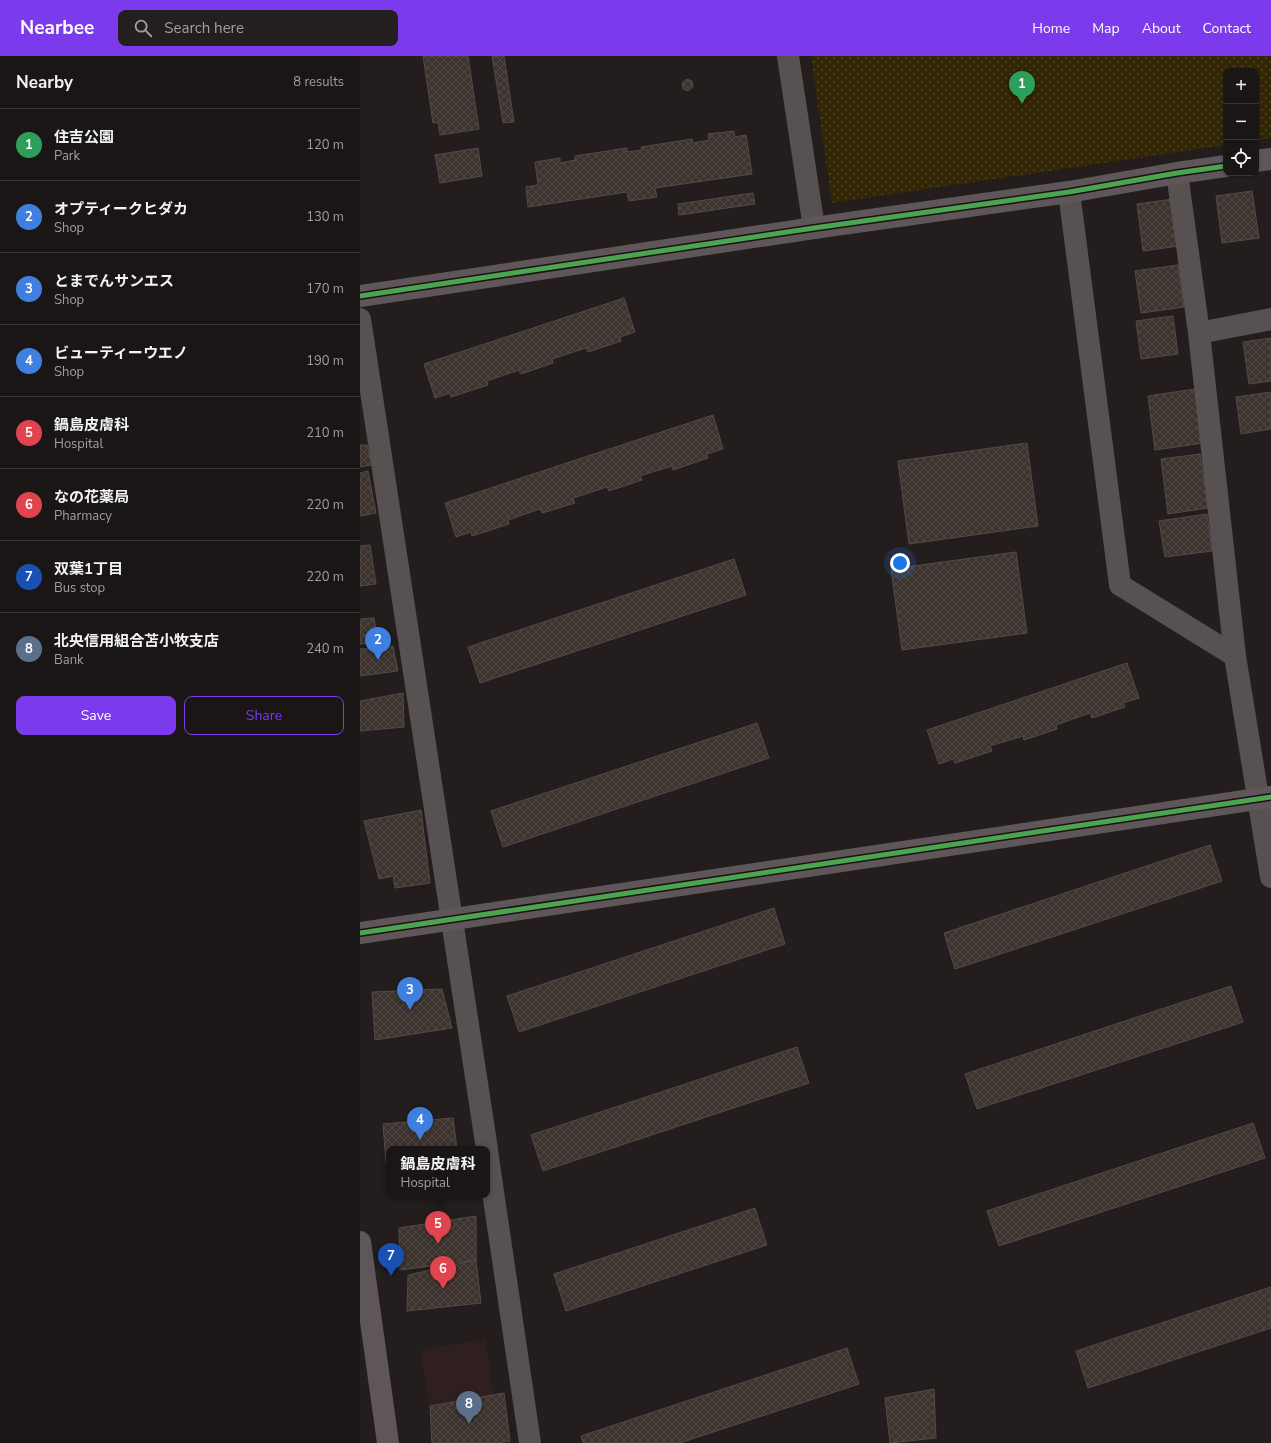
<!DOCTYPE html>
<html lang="en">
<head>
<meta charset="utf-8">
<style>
	:root { --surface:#1a1616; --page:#231f1f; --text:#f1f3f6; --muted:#9f9fa1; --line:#383535; --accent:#7c3aed }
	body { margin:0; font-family:"Nunito Sans","Noto Sans JP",sans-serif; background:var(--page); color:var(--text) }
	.controls { position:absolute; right:12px; top:12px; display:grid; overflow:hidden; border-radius:8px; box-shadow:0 1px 3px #0004 }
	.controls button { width:36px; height:36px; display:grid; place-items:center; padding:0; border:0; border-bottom:1px solid var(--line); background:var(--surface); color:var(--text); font:20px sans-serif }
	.you { position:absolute; left:540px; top:507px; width:14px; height:14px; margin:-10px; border:3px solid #fff; border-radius:50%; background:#1a73e8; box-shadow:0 0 0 6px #1a73e833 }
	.badge { display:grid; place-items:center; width:26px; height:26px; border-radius:50%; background:var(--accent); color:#fff; font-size:13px; font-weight:700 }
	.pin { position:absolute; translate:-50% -33px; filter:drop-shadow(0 1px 2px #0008) }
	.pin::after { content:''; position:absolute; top:21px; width:14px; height:12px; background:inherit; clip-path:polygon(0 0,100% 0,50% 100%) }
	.popup { position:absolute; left:26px; top:1090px; width:104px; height:52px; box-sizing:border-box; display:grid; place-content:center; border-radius:8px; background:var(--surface); filter:drop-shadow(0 1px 3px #0005); font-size:13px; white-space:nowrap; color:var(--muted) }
	.popup b { font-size:15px; color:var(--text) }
	.popup::after { content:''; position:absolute; left:50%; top:100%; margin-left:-8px; border:8px solid transparent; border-top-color:var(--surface) }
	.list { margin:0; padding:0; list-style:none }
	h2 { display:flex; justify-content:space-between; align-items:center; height:52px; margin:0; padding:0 16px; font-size:17px }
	h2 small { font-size:13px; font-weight:400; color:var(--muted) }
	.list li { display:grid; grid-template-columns:26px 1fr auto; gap:12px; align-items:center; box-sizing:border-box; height:72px; padding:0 16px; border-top:1px solid var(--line) }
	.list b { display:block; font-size:15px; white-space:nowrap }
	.list p { margin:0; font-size:13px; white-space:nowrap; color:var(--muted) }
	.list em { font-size:13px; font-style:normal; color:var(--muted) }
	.actions { display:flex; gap:8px; padding:12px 16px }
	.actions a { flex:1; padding:9px 0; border:1px solid var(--accent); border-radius:8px; text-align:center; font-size:14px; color:var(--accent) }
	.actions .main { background:var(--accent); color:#fff }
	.icon { flex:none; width:22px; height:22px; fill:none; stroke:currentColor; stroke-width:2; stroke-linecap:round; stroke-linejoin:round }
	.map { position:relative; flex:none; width:911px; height:1387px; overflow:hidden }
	header { display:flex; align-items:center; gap:24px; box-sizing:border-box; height:56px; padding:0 20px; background:var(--accent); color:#fff }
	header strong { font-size:19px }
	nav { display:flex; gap:22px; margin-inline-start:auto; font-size:14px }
	.search { width:280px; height:36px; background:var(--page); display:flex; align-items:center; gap:10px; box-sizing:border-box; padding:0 14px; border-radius:8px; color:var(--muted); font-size:15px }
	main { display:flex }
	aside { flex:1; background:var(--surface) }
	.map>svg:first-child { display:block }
	.built { fill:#301f1f }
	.grass { fill:url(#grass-dots) }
	.building { fill:url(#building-cross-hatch); stroke:#514b4a }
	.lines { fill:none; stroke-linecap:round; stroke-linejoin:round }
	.street { stroke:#575251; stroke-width:22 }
	.secondary { stroke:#5e5658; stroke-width:22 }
	.cycleway-casing { stroke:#1c1111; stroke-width:8 }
	.cycleway { stroke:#4ca352; stroke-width:5 }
</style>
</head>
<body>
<header>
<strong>Nearbee</strong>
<div class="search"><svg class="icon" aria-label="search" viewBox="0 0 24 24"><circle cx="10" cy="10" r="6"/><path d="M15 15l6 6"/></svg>Search here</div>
<nav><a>Home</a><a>Map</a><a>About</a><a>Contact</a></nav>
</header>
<main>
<aside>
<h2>Nearby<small>8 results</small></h2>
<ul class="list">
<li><span class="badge" style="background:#2e9e5b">1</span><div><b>住吉公園</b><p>Park</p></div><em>120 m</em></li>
<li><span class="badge" style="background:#3f7fe0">2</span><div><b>オプティークヒダカ</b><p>Shop</p></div><em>130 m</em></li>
<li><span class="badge" style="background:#3f7fe0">3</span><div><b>とまでんサンエス</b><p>Shop</p></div><em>170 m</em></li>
<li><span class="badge" style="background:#3f7fe0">4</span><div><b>ビューティーウエノ</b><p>Shop</p></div><em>190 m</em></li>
<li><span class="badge" style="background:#e0444e">5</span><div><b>鍋島皮膚科</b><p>Hospital</p></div><em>210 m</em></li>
<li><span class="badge" style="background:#e0444e">6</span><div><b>なの花薬局</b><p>Pharmacy</p></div><em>220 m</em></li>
<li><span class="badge" style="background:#1a4fb4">7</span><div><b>双葉1丁目</b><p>Bus stop</p></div><em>220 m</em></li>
<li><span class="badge" style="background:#5c6f8a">8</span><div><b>北央信用組合苫小牧支店</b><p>Bank</p></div><em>240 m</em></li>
</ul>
<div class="actions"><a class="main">Save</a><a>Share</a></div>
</aside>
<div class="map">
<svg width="911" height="1387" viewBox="0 0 911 1387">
	<defs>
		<pattern id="grass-dots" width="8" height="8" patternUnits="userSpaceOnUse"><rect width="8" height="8" fill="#332605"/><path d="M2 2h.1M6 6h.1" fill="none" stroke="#514529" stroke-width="1.8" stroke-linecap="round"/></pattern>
		<pattern id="building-cross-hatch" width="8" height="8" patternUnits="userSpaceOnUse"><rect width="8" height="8" fill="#3e342f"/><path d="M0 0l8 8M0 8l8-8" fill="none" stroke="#514843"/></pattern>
	</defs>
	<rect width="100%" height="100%" fill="#231d1d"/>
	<path class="built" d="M126,1283L133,1339L70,1350L60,1294Z"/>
	<path class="grass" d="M451,0H911V82L896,84V15H866V89L472,147Z"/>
	<path class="building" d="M63,0H108L119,73L80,79L78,66L73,67Z
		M132,0H144L154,66L143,67Z
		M327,23L332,25L333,31L328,35L323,33L322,27Z
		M374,75L375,81L386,79L392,118L295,132L297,141L269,145L267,136L168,151L166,131L178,129L175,106L200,102V107L215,104V100L267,92V96L282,94L281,91L332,83L333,87L349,84L348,78Z
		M118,92L122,120L80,127L75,99Z
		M892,135L899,182L862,187L856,140Z
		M393,137L395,148L319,159L318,148Z
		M813,143L819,190L783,195L777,148Z
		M818,209L824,251L781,257L775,215Z
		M264,242L275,276L260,281L261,285L228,296L226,292L192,303L193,307L161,318L159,314L127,325L128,329L91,341L90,337L75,342L64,308Z
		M813,260L818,298L781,303L776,265Z
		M911,282V325L889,328L883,286Z
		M835,333L843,387L795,394L788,340Z
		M911,336V373L881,378L876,341Z
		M353,359L363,393L347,398L348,402L313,414L312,410L280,420L282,424L249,435L247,431L213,442L215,447L182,457L180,453L148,464L149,468L112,480L111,476L96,481L85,447Z
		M667,387L678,470L549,488L538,405Z
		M0,389H7L12,409L0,411Z
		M840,398L848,452L808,458L801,403Z
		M8,415L16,457L0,460V417Z
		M847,458L852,495L805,501L799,465Z
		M10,489L16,528L0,530V490Z
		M656,496L667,577L542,594L531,513Z
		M374,503L386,539L120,627L108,591Z
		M14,562L18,587L0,588V563Z
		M33,590L38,615L0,620V593Z
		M767,607L779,642L763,647L765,651L732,662L730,657L696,669L697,673L664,684L663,680L630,690L632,695L595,707L593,703L579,708L567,674Z
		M43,637L44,671L0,675V645Z
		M397,667L409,702L143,791L131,755Z
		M61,754L70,827L35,832L33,820L19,823L4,765Z
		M850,789L862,825L595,913L584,877Z
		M414,852L425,888L159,976L147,940Z
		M871,930L883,966L617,1053L605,1018Z
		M82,933L92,972L15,984L12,936Z
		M437,991L449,1027L183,1115L171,1079Z
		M93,1062L97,1093H29V1107H26L23,1068Z
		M893,1067L905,1102L639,1190L627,1155Z
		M395,1152L407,1189L206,1255L194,1218Z
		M116,1160V1204L40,1214L39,1172Z
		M116,1204L121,1247L47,1255L48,1219Z
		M911,1231V1272L728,1332L716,1295Z
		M487,1292L499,1328L320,1387H223L221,1380Z
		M574,1333L576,1382L530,1387L525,1342Z
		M144,1337L150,1385L136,1387H72L70,1350Z"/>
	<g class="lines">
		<path class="street" d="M428,0L454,172
			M817,117L839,277L875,600L911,821
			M709,136L760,529L875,600
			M0,263L127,1093
			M839,277L911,263
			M127,1095L170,1387"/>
		<path class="secondary" d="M896,105L911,103
			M0,240L454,172L709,136L817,117L866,110
			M0,877L911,741
			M0,1186L28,1387"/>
		<g class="cycleway-casing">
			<path id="cycleway" d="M0,240L454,172L709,136L817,117L866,110
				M0,877L911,741"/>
		</g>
		<use href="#cycleway" class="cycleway"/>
	</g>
</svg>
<div class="controls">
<button>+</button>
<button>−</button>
<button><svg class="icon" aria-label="locate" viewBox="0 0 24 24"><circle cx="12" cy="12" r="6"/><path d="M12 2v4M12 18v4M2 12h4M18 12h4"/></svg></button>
</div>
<div class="you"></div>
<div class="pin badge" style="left:662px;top:48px;background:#2e9e5b">1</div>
<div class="pin badge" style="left:18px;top:604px;background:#3f7fe0">2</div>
<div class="pin badge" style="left:50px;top:954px;background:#3f7fe0">3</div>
<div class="pin badge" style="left:60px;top:1084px;background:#3f7fe0">4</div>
<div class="pin badge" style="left:78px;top:1188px;background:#e0444e">5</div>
<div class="popup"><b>鍋島皮膚科</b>Hospital</div>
<div class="pin badge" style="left:83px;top:1233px;background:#e0444e">6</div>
<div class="pin badge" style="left:31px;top:1220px;background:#1a4fb4">7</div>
<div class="pin badge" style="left:109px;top:1368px;background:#5c6f8a">8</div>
</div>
</main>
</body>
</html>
